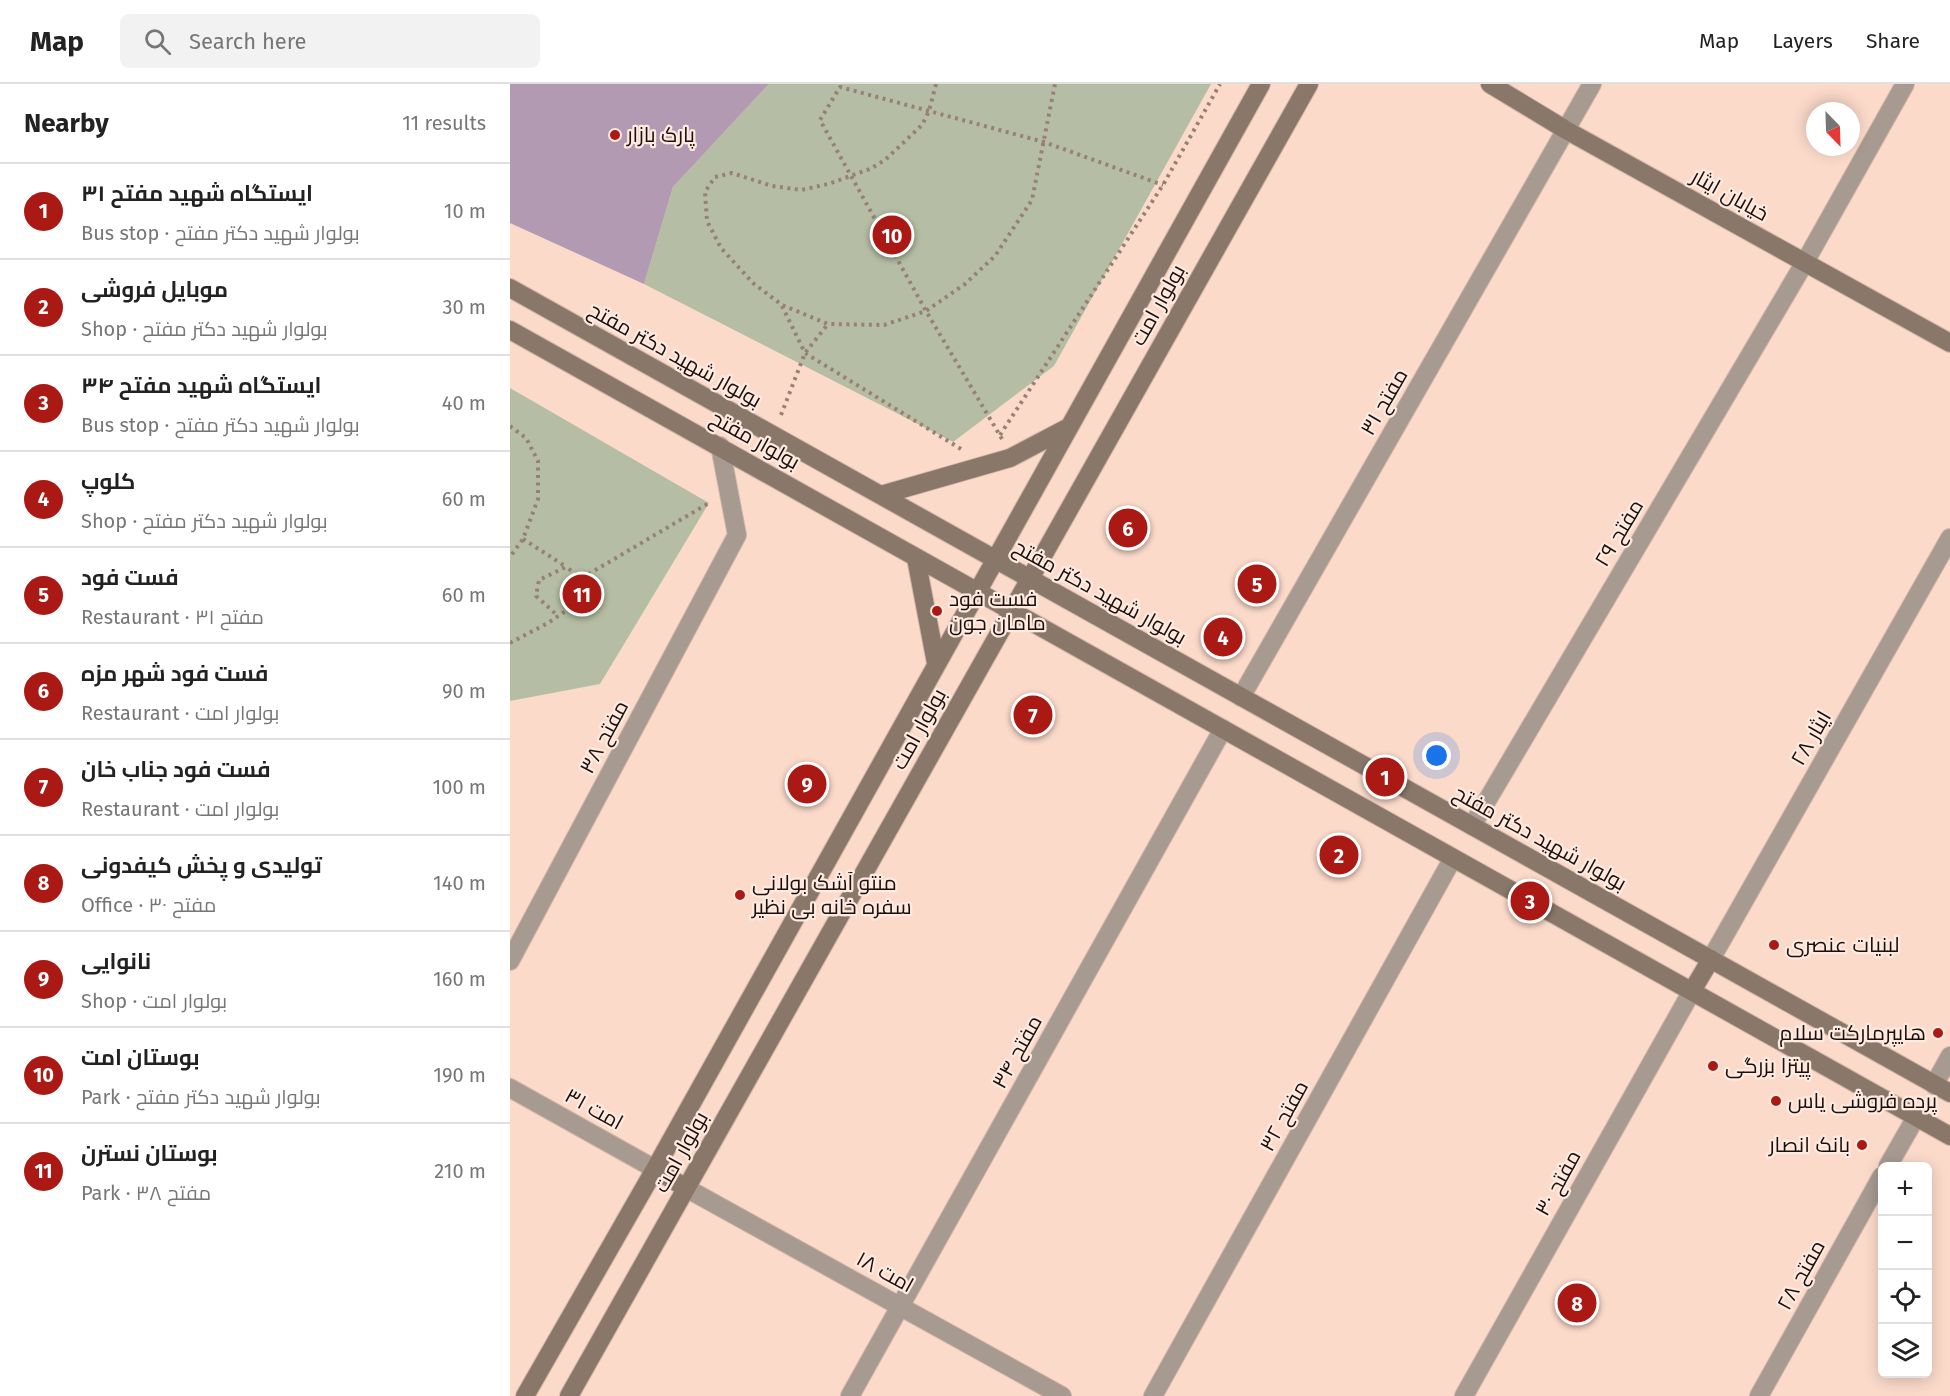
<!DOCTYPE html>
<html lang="en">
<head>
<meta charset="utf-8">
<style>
	:root { --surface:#fff; --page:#f2f2f2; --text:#222; --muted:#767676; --line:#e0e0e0; --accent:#ab1914 }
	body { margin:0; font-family:"Fira Sans",Cairo,sans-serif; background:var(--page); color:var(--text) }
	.controls { position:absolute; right:18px; bottom:18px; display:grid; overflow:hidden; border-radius:9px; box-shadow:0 3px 15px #0003 }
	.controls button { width:54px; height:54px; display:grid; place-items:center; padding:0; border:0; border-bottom:2px solid var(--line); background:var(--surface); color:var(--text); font:30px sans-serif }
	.compass { position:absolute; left:1296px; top:18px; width:54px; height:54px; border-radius:50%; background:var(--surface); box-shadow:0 3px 15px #0003; rotate:157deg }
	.you { position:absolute; left:927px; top:672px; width:21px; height:21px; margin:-15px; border:4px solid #fff; border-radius:50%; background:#1a73e8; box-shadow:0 0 0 9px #1a73e833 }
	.badge { display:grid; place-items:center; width:39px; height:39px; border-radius:50%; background:var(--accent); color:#fff; font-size:20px; font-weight:700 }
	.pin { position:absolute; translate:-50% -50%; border:3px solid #fff; box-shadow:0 2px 6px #0006 }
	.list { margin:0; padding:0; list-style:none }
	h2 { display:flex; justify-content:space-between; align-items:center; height:78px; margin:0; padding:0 24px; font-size:26px }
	h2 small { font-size:20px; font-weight:400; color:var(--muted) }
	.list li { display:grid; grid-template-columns:39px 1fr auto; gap:18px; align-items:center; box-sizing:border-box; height:96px; padding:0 24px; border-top:2px solid var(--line) }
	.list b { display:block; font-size:22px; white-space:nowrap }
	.list p { margin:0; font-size:20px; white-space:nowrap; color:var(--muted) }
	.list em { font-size:20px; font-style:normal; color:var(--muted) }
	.icon { flex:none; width:33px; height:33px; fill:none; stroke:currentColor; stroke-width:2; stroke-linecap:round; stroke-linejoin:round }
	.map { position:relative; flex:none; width:1440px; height:1312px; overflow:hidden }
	header { display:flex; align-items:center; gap:36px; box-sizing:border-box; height:84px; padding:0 30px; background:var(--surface); border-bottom:2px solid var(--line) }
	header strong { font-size:28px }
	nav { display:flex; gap:33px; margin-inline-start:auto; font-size:21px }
	.search { width:420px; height:54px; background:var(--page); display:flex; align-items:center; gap:15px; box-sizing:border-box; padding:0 21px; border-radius:9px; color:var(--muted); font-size:22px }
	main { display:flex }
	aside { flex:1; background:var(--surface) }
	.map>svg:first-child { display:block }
	.green { fill:#b5bea4 }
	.building { fill:#b29ab2 }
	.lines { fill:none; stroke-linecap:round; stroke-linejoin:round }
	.street-casing { stroke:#d2b5a7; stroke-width:20 }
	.secondary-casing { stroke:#d2b5a7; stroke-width:20 }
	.path { stroke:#988075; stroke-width:4; stroke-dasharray:3 4.5; stroke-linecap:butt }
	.street { stroke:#a69a91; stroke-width:18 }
	.secondary { stroke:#89786a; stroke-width:18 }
	.poi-dot { fill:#ab1914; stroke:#feeae0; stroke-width:2 }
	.labels { text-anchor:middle; stroke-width:4.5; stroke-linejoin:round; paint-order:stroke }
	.poi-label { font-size:21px; fill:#1a0f0a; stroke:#feeae0; text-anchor:start }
	.street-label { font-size:21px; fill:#1a0f0a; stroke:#feeae0 }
</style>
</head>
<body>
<header>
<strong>Map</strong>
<div class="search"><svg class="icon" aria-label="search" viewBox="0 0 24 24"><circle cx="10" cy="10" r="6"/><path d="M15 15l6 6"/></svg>Search here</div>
<nav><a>Map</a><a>Layers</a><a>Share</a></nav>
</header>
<main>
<aside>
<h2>Nearby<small>11 results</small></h2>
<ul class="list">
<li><span class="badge">1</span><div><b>ایستگاه شهید مفتح ۳۱</b><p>Bus stop · بولوار شهید دکتر مفتح</p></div><em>10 m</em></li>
<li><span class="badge">2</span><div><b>موبایل فروشی</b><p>Shop · بولوار شهید دکتر مفتح</p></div><em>30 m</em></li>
<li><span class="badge">3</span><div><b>ایستگاه شهید مفتح ۳۴</b><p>Bus stop · بولوار شهید دکتر مفتح</p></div><em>40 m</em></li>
<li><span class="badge">4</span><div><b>کلوپ</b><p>Shop · بولوار شهید دکتر مفتح</p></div><em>60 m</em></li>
<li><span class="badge">5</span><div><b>فست فود</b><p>Restaurant · مفتح ۳۱</p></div><em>60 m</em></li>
<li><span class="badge">6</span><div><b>فست فود شهر مزه</b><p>Restaurant · بولوار امت</p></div><em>90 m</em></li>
<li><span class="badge">7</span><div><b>فست فود جناب خان</b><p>Restaurant · بولوار امت</p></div><em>100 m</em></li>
<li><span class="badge">8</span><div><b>تولیدی و پخش کیفدونی</b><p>Office · مفتح ۳۰</p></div><em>140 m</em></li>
<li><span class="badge">9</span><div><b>نانوایی</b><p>Shop · بولوار امت</p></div><em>160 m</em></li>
<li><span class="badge">10</span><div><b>بوستان امت</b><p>Park · بولوار شهید دکتر مفتح</p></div><em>190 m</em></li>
<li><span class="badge">11</span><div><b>بوستان نسترن</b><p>Park · مفتح ۳۸</p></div><em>210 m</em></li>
</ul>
</aside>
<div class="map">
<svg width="1440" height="1312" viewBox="0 0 1440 1312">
	<rect width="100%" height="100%" fill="#fbdaca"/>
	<path class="green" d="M259,0H701L544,282L443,358L134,200L163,103Z
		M0,304L199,419L90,600L0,617Z"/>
	<path class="building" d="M0,0H259L163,103L134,200L0,139Z"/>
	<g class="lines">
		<g class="street-casing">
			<path id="street" d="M731,613L1082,0
				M962,742L1295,178L1395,0
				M1201,875L1440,454
				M0,877L227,451L210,362
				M1424,1001L1440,972
				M0,1004L145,1085
				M1378,1082L1406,1033
				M176,1104L552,1312
				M340,1312L713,645
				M643,1312L943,774
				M954,1312L1182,907
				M1249,1312L1372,1092"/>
		</g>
		<g class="secondary-casing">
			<path id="secondary" d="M980,0L1056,46L1440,259
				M0,204L1440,1009
				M0,246L1440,1052
				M371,411L500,374L559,343
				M406,474L426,579
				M1182,907L1201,875
				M145,1085L176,1104
				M15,1312L145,1085L751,0
				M59,1312L799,0"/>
		</g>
		<path class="path" d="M426,0L419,27L412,41L375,76L360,85L318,100L291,106L262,102L222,89L205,93L195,108L197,137L211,164L243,199L272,221L318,240L374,241L416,227L455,200L485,172L522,116L545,0
			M272,222L295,269L451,365
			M271,331L295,269L318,240
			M0,342L16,354L28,377V415L13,455L0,473
			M490,351L653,101L710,0
			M492,355L416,227L310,36L330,3L534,58L653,101
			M13,455L55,482
			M72,494L199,419
			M0,559L38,539L69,518L76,505L72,494L56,483L29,496L26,512L48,532"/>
		<use href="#street" class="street"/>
		<use href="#secondary" class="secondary"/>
	</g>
	<g class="poi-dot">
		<circle cx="105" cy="51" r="6"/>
		<circle cx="427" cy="527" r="6"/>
		<circle cx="230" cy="811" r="6"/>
		<circle cx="1264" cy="861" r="6"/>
		<circle cx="1428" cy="949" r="6"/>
		<circle cx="1203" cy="982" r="6"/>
		<circle cx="1266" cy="1017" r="6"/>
		<circle cx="1352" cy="1061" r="6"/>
	</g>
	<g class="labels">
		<g class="poi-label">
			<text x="117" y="58">پارک بازار</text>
			<text x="439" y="522">فست فود<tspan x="439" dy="24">مامان جون</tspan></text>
			<text x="242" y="806">منتو آشک بولانی<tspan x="242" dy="24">سفره خانه بی نظیر</tspan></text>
			<text x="1276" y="868">لبنیات عنصری</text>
			<text x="1416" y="956" text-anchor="end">هایپرمارکت سلام</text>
			<text x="1215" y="989">پیتزا بزرگی</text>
			<text x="1278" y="1024">پرده فروشی یاس</text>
			<text x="1340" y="1068" text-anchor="end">بانک انصار</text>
		</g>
		<g class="street-label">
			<text transform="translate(1220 111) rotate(29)" y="7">خیابان ایثار</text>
			<text transform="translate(648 221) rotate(-61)" y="7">بولوار امت</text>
			<text transform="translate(165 271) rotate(29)" y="7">بولوار شهید دکتر مفتح</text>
			<text transform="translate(874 318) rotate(-60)" y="7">مفتح ۳۱</text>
			<text transform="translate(245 356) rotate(29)" y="7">بولوار مفتح</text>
			<text transform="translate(1109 449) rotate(-59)" y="7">مفتح ۲۹</text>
			<text transform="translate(590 508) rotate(29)" y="7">بولوار شهید دکتر مفتح</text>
			<text transform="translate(409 645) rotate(-61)" y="7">بولوار امت</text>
			<text transform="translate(94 653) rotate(-62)" y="7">مفتح ۳۸</text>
			<text transform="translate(1301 654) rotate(-60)" y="7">ایثار ۲۸</text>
			<text transform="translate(1030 754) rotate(29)" y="7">بولوار شهید دکتر مفتح</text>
			<text transform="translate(507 968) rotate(-61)" y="7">مفتح ۳۴</text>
			<text transform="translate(84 1025) rotate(29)" y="7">امت ۳۱</text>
			<text transform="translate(774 1032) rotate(-61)" y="7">مفتح ۳۲</text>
			<text transform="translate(171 1068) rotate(-61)" y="7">بولوار امت</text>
			<text transform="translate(1048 1099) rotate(-61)" y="7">مفتح ۳۰</text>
			<text transform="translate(375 1188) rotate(29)" y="7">امت ۱۸</text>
			<text transform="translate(1291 1191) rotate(-61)" y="7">مفتح ۲۸</text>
		</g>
	</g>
</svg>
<div class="controls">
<button>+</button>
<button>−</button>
<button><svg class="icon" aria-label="locate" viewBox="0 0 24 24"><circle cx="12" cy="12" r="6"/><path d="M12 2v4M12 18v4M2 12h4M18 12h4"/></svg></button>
<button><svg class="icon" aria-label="layers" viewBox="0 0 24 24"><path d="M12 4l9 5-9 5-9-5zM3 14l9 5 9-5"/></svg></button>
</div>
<svg class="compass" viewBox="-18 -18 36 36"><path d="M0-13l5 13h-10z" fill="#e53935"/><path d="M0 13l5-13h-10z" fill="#767676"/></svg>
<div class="you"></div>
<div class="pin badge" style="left:875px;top:693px">1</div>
<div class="pin badge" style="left:829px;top:771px">2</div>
<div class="pin badge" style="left:1020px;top:817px">3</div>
<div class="pin badge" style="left:713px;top:553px">4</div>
<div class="pin badge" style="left:747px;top:500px">5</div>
<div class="pin badge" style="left:618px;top:444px">6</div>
<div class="pin badge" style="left:523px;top:631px">7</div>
<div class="pin badge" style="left:1067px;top:1219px">8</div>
<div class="pin badge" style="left:297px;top:700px">9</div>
<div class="pin badge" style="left:382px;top:151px">10</div>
<div class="pin badge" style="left:72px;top:510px">11</div>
</div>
</main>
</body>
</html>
